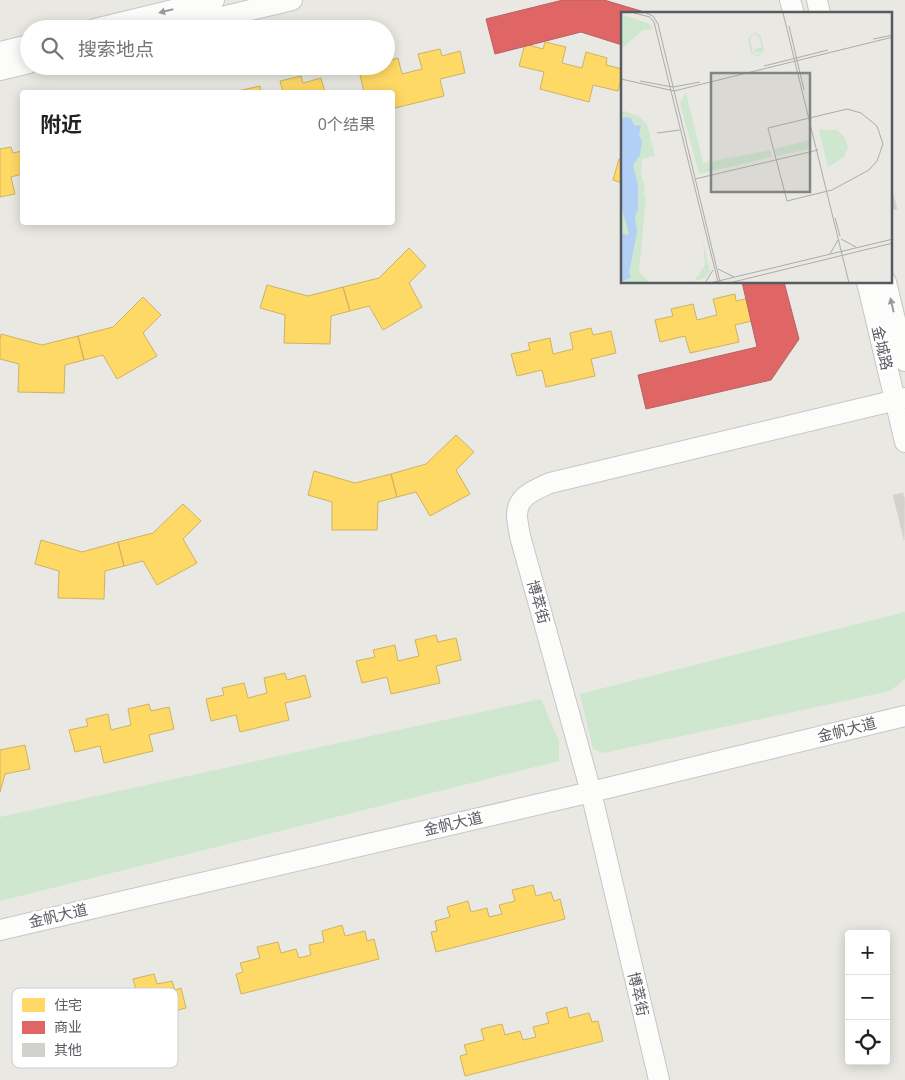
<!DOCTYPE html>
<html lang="zh">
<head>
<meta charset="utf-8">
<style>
	:root { --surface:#fff; --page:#f6f6f6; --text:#222; --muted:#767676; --line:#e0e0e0 }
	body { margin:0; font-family:"Noto Sans","Noto Sans SC",sans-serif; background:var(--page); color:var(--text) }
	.controls { position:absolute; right:15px; bottom:15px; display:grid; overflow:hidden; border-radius:5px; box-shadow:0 2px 12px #0003 }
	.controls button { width:45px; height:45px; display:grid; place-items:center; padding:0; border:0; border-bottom:1px solid var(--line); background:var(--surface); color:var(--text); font:25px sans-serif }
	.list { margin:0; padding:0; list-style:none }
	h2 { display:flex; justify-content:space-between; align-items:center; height:65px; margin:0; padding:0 20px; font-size:21px }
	h2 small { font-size:16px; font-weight:400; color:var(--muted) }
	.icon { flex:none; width:28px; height:28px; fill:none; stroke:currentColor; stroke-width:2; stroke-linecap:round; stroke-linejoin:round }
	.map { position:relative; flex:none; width:905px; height:1080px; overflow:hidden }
	.search { position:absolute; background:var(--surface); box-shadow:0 2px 12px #0003; left:20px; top:20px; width:375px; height:55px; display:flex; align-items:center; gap:12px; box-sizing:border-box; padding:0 18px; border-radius:28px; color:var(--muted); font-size:19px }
	.panel { position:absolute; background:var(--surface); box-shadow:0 2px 12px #0003; left:20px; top:90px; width:375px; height:135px; border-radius:5px }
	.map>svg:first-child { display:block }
	.green { fill:#cfe6cf }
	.homes { fill:#ffd966; stroke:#cdb364 }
	.shops { fill:#e06666; stroke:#b76264 }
	.building { fill:#d2d1cd; stroke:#d8d7d1 }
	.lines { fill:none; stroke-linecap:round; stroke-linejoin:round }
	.minor-casing { stroke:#c6c7c6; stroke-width:22 }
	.minor { stroke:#fcfcfb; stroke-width:20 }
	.oneway { fill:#9a9b9f }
	.labels { text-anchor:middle; stroke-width:5; stroke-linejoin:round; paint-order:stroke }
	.street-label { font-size:15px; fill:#585a61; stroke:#fff }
	.inset-road { fill:none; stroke:#ababaa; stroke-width:1 }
	.view { fill:#838487; fill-opacity:0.15; stroke:#838487; stroke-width:2.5 }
	.inset-edge { fill:none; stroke:#585a61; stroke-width:2.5 }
	.key { fill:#fff; stroke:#cdced0; stroke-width:1 }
	.key-label { font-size:14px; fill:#585a61 }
</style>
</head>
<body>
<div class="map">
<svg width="905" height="1080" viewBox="0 0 905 1080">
	<rect width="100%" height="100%" fill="#e9e8e2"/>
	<path class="green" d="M905,612V679L890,691L603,753L593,749L580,694Z
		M541,699L559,741V761L0,901V817Z"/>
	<path class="homes" d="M545,42L566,47L562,63L582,68L586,52L607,58L606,65L622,69V75L618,91L593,85L589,102L540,89L544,72L519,66L525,44L543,49Z
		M440,49L442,56L460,51L465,73L440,79L444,96L395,108L392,92H391V91L384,92H364L360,75L378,71L377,66H386V61L398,58L402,74L422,69L418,54Z
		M301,76L303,83L321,78L325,92H283L280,81Z
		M260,86L261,92H239L238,91Z
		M11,147L13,153L22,151V174L11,177L15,194L0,197V149Z
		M619,159H622V183L613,180Z
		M409,248L426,266L409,283L422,307L383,330L369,306L350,311L343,287L379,278Z
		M267,285L308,296L343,287L350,311L331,316L330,344L284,343L285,315L260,308Z
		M735,294L736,301L754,297L760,319L735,325L739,342L690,353L685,336L660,342L655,320L673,316L671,309L693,304L697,320L717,315L713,299Z
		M143,297L161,315L143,333L157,356L117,379L103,355L84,360L78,336L113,327Z
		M591,328L593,335L611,331L616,353L591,359L595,376L546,387L542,370L517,376L511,354L530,350L528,343L550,338L553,354L573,349L570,333Z
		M1,334L42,345L78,336L84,360L65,365L64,393L18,392L19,364L0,359V339Z
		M456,435L474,452L456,470L470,494L430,516L416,492L397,497L391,474L426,464Z
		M314,471L355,483L391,474L397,497L378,502L377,530H332V502L308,495Z
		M183,504L201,521L183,539L197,563L157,585L143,561L124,566L118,542L153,533Z
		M41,540L82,552L118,542L124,566L105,571L104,599L58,598L59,571L35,564Z
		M436,635L438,642L456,638L461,660L436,666L440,683L391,694L387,677L362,683L356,661L375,657L373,650L395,645L398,661L419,656L415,640Z
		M285,673L287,680L305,675L311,697L285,703L289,720L240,732L236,715L211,721L206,699L224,695L222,688L244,683L248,698L267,693L264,678Z
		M149,704L151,711L169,707L174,729L149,735L153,751L104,763L100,746L75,752L69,730L88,726L86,719L108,714L111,730L131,725L128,709Z
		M25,745L30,769L5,774L0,792V750Z
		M533,885L536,896L551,892L554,901L560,899L565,919L436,952L431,932L437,931L435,921L450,917L447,907L468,901L471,912L487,908L489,917L502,914L499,905L515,901L512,890Z
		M342,925L345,936L365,931L367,941L374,939L379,959L241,994L236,974L243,972L240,963L260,958L257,947L278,942L281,953L296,949L299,958L311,955L309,945L324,942L322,931Z
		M154,974L157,984L172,981L175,990L181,988L186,1008L57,1041L52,1021L59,1020L56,1010L71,1006L69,995L90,990L92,1001L108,997L110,1006L123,1003L120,994L136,990L133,979Z
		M567,1007L569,1018L589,1013L592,1022L598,1021L603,1041L465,1076L460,1056L467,1054L464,1045L484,1040L481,1029L502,1024L505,1035L520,1031L523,1040L536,1037L533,1027L549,1023L546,1013Z"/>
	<path class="shops" d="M563,0H604L651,14H622V45L581,32L495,54L486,19Z
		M742,282H784L799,339L771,380L646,409L638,375L757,347Z"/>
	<path class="building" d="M891,187L897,209L891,210Z
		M903,493L905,501L904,540L893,495Z"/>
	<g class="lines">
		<g class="minor-casing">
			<path id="minor" d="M790,0L794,14
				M817,0L820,14
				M95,29L214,0
				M172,29L292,0
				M0,52L29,45
				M0,70L29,63
				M867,282L905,442
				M886,282L905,361
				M0,930L591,792L905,716
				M659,1080L591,792L520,536C519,529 517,522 517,515C517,496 535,490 550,483L905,398"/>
		</g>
		<use href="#minor" class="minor"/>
	</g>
	<defs><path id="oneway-solid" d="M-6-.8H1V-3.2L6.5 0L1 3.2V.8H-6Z" transform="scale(1.25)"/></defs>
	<g class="oneway">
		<use href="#oneway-solid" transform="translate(166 11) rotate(166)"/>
		<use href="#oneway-solid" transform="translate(892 305) rotate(-103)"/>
	</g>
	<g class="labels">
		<g class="street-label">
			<text transform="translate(882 348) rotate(77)" y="5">金城路</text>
			<text transform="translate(538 602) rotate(74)" y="5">博萃街</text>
			<text transform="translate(847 730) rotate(-14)" y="5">金帆大道</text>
			<text transform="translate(453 824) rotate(-13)" y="5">金帆大道</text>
			<text transform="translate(58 916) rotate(-13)" y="5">金帆大道</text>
			<text transform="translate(638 994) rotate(77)" y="5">博萃街</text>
		</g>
	</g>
	<g transform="translate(621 12)">
		<rect width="271" height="271" fill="#e9e8e2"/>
		<path d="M0,2L29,12L31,17L22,18L0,37ZM134,20L140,24L143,38L137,45L130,41L127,27ZM133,22L138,25L141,35L133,37L134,41L141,40L137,43H134L132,40L129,28ZM65,80L82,151L149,138L151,145L78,162L59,91ZM4,99L17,104L26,112L34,144L21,147L20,161L24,176L22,183H25L18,260L29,271H0V101ZM198,118H216L224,126L227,135L223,145L207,155ZM189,128L187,137L156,144L153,137ZM82,230L89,260L84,266L73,269L84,253Z" fill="#cfe6cf" fill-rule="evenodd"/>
		<path d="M4,105L10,106L13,113L20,114L18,123L21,129L19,143L12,153L17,173V197L14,205L16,220L8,261L10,265L0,270V221L6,223L8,221L0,194V108Z" fill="#b2d0f6"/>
		<path class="inset-road" d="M13,1L29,5L33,10L97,270M25,1L32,4L37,12L99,270M162,1L228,271M168,14L183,78M252,27L272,23M143,54L207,38M0,67L53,79L272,25M19,69L52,75L79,70M226,97L240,101L256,114L262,132L256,149L248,158L211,178L166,189L147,116ZM36,121L59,118M74,167L197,138M214,206L219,224M220,227L235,235M209,242L217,228M97,257L113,265M84,271L92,258M89,271L272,227M108,271L272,231"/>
		<path class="view" d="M90,61H189V180H90Z"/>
		<rect width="271" height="271" class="inset-edge"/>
	</g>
	<rect x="12" y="988" width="166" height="80" rx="8" class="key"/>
	<rect x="22" y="998" width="23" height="14" fill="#ffd966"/>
	<rect x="22" y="1021" width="23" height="13" fill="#e06666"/>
	<rect x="22" y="1043" width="23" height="14" fill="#d2d1cd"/>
	<g class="key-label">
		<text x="54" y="1010">住宅</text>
		<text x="54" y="1032">商业</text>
		<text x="54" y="1055">其他</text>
	</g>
</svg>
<div class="controls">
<button>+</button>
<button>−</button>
<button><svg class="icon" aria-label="locate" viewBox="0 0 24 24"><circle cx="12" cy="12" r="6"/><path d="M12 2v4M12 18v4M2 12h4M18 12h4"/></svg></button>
</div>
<div class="search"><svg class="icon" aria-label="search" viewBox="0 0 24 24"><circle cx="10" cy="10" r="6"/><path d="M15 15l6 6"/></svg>搜索地点</div>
<section class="panel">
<h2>附近<small>0个结果</small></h2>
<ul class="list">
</ul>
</section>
</div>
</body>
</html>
